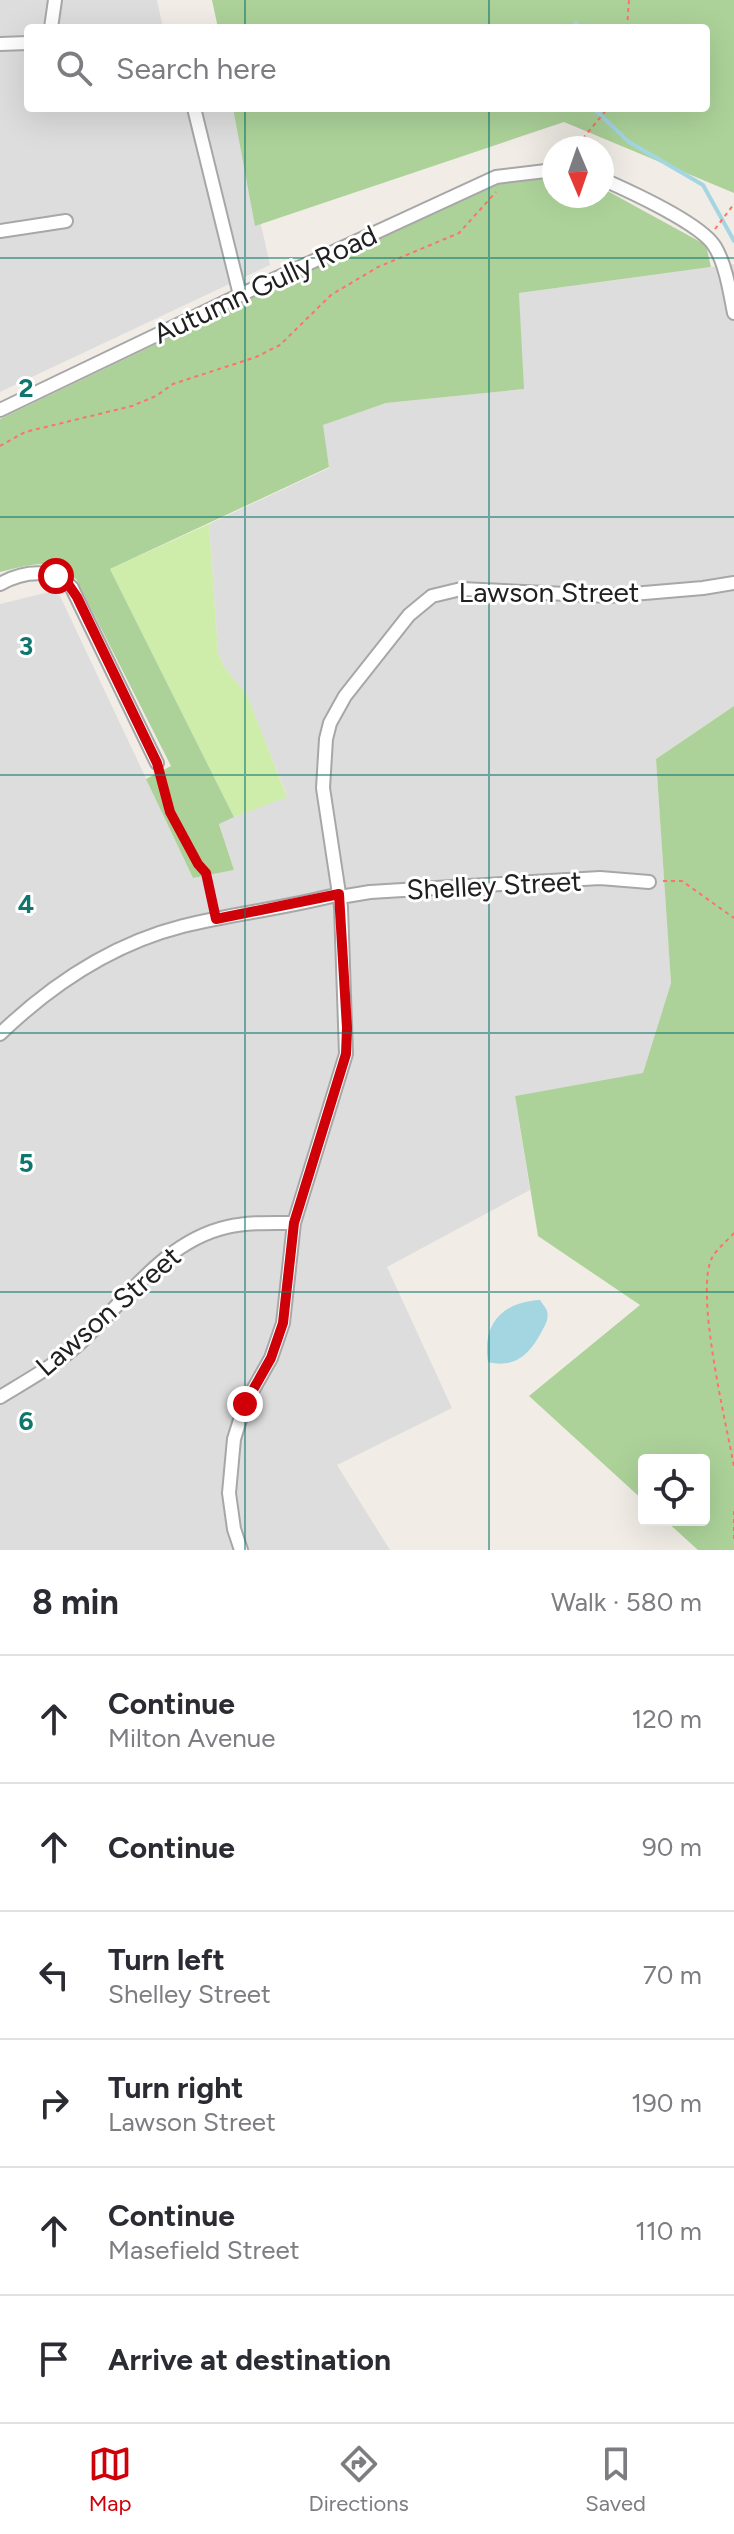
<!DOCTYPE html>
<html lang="en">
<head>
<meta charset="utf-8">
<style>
	:root { --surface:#fff; --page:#f2f2f3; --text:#2b2b33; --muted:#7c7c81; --line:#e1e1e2; --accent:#d00009 }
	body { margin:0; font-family:Figtree,sans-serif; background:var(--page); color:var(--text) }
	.controls { position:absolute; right:24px; bottom:24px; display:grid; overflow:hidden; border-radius:8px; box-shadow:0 8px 32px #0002 }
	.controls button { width:72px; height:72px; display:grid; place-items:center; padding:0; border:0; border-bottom:2px solid var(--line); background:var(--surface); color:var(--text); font:40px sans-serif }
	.compass { position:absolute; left:542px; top:136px; width:72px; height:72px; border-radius:50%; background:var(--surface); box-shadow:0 8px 32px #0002; rotate:178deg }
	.stop { position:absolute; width:24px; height:24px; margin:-18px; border:6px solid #d00009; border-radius:50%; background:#fff }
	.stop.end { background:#d00009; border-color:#fff; box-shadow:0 2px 8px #0008 }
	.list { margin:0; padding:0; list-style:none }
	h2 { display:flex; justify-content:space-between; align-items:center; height:104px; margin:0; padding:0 32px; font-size:34px }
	h2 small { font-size:26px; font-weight:400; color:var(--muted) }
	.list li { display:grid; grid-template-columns:52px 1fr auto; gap:24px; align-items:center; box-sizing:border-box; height:128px; padding:0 32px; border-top:2px solid var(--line) }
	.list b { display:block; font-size:30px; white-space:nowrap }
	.list p { margin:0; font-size:26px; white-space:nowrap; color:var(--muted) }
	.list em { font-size:26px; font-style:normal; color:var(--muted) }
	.icon { flex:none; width:44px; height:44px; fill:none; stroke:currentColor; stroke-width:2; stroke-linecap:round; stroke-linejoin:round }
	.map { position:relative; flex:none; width:734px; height:1550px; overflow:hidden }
	.search { position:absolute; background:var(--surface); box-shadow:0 8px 32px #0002; left:24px; right:24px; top:24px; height:88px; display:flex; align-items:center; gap:20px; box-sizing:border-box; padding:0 28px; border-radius:8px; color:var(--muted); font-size:30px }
	.sheet { height:872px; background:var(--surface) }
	nav { display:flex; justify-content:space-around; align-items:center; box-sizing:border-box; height:112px; border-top:2px solid var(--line); background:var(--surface); font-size:22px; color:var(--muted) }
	nav a { display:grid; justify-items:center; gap:4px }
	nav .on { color:var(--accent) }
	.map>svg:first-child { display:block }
	.residential { fill:#dedddd }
	.grass { fill:#ceedaa }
	.forest { fill:#acd299 }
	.water { fill:#a4d6e1 }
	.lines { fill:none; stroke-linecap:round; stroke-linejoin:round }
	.stream { stroke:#a4d6e1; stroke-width:4 }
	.street-casing { stroke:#a7a7a7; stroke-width:16 }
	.path { stroke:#ff7269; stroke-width:2; stroke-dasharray:4 4; stroke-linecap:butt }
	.street { stroke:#fff; stroke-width:12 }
	.route { stroke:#d00009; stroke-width:10 }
	.grid { fill:none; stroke:#0f766e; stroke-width:2; stroke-opacity:0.55 }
	.labels { text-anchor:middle; stroke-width:6; stroke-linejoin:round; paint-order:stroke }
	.street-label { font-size:28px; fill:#202020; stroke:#fff }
	.grid-label { font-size:26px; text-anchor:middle; font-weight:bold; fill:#0f766e; stroke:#fff; stroke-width:6; stroke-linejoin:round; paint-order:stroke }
</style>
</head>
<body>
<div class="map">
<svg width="734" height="1550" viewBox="0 0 734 1550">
	<rect width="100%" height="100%" fill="#f1ede6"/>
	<path class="residential" d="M0,0H157L163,28H28V108H235L270,265L0,392Z
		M734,264V706L656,759L671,983L643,1074L515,1096L530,1190L387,1267L452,1408L337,1465L390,1550H0V604L53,591L60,596L193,878L234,870L219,823L287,796L247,696L224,667L218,653L209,524L329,468L322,425L386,403L523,389L519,293Z"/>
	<path class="grass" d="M209,524L218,653L224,667L247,695L287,797L234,817L110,569Z"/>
	<path class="forest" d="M212,0H734V193L564,122L255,226L233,108H706V28H218Z
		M551,176L554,177V196H602V188L706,245L711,267L519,293L524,389L386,403L323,425L329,467L110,569L234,817L219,824L234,870L193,878L146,779L171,766L76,579C45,557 35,564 0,572V419L490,184Z
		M734,706V1550H698L665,1520H704V1460H644V1501L529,1396L640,1305L538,1236L515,1096L643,1073L671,983L656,759Z"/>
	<path class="water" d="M540,1300C541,1302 547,1309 547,1311C549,1317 546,1324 543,1329C531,1353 516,1369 488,1362C482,1324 502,1302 540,1300Z"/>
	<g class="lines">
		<path class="stream" d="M576,23L577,28
			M593,108L629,142L703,185L734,241"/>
		<g class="street-casing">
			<path id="street" d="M51,28L55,0
				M0,44L28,43
				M194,108L240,295
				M602,179C627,190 702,224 715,247C726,265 730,293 734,313
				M0,231L66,221
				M0,410L240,295L496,177L554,170
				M0,584C23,571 54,567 72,588L157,763
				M340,897L370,892L600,878L649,882
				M0,1034C52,984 112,944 183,926C235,913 288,908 339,894
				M0,1397C28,1380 57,1364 81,1342C126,1300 165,1241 227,1227C249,1222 272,1223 294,1223
				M241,1550L234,1529L229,1493L234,1439L245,1404L271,1358L283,1323L294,1223L346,1054L341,907L323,788L326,739L330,723L345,696L409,615L432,596L461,589L609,596L703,588L734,583"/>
		</g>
		<path class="path" d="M627,28L629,0
			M570,148L580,142L608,108
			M715,229L734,204
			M0,446L25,432L132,406L156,396L173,384L256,357L280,345L331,295L378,267L459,233L496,192
			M161,776L170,812L198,864L206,873L212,905
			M663,881H682L734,918
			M734,1233C727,1241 718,1248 713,1256C693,1288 727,1426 734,1467
			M734,1511V1539"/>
		<use href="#street" class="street"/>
	</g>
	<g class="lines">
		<path class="route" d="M56,576L66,581L77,597L157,763L170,812L198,864L206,873L216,919L339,894L347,1028L346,1054L294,1223L283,1323L271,1358L245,1404"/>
	</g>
	<path class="grid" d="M245,0V28M489,0V28M245,108V1550M489,108V1550M0,258H734M0,517H734M0,775H734M0,1033H734M0,1292H734"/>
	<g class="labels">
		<g class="street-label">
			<text transform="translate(265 284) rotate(-25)" y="10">Autumn Gully Road</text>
			<text x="549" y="602">Lawson Street</text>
			<text transform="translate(494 885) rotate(-3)" y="10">Shelley Street</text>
			<text transform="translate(108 1311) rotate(-41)" y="10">Lawson Street</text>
		</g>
	</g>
	<g class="grid-label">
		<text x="26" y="397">2</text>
		<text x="26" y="655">3</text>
		<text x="26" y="913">4</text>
		<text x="26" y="1172">5</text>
		<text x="26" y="1430">6</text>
	</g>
</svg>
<div class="controls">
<button><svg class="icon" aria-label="locate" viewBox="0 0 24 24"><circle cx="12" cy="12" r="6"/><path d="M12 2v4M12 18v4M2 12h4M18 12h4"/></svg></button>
</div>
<svg class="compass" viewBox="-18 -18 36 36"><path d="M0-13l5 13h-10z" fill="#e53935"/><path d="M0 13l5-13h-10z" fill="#7c7c81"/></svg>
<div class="stop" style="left:56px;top:576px"></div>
<div class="stop end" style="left:245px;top:1404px"></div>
<div class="search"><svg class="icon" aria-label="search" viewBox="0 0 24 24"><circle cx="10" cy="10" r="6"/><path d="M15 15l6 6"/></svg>Search here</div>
</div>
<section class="sheet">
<h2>8 min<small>Walk · 580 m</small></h2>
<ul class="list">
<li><svg class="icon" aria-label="ahead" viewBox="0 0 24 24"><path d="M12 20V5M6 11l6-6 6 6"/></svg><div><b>Continue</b><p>Milton Avenue</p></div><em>120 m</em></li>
<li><svg class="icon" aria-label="ahead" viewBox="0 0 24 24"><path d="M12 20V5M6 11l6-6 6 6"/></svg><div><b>Continue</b></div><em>90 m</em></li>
<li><svg class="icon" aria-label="left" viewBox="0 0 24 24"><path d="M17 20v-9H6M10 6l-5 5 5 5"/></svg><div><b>Turn left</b><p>Shelley Street</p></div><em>70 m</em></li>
<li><svg class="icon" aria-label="right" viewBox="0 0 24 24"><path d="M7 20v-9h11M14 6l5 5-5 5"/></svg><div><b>Turn right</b><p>Lawson Street</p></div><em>190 m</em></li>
<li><svg class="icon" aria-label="ahead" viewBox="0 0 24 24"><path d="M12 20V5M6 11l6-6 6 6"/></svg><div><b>Continue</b><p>Masefield Street</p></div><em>110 m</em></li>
<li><svg class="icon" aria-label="arrive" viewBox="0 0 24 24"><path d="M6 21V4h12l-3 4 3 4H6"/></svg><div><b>Arrive at destination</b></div></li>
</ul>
</section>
<nav>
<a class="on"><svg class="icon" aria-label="map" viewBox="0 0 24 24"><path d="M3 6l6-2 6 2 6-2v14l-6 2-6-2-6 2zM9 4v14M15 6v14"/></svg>Map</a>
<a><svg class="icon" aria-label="directions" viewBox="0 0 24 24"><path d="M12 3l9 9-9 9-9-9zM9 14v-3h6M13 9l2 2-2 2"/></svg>Directions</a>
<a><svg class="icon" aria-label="saved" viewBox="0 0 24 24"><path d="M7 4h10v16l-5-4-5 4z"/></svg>Saved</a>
</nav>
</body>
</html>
